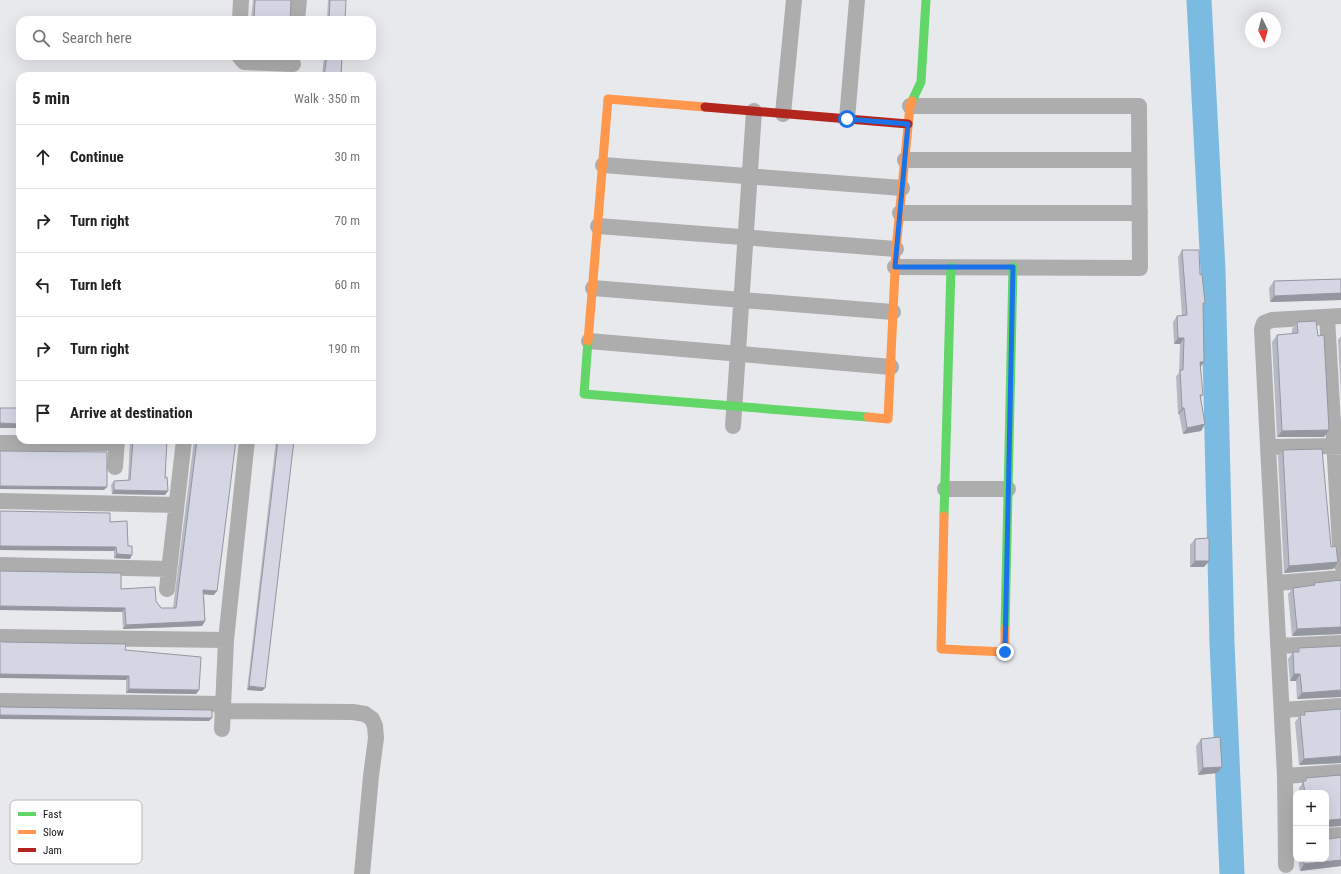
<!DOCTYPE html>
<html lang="en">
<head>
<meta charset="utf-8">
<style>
	:root { --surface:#fff; --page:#f2f2f2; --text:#222; --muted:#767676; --line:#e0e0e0 }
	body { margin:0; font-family:"Roboto Condensed",sans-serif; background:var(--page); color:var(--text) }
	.controls { position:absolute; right:12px; bottom:12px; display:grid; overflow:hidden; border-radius:8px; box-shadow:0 4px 16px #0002 }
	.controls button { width:36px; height:36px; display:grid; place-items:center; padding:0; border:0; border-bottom:1px solid var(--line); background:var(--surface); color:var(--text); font:20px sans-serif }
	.compass { position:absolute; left:1245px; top:12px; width:36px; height:36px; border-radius:50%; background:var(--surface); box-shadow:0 4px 16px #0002; rotate:174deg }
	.stop { position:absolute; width:12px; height:12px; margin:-9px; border:3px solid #1a73e8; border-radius:50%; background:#fff }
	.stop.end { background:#1a73e8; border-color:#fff; box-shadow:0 1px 4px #0008 }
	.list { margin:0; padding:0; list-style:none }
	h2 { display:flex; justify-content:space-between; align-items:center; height:52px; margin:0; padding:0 16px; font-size:17px }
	h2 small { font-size:13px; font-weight:400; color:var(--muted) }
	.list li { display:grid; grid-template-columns:26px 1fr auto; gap:12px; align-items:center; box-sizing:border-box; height:64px; padding:0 16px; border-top:1px solid var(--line) }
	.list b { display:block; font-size:15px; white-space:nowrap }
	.list em { font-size:13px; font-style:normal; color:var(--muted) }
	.icon { flex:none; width:22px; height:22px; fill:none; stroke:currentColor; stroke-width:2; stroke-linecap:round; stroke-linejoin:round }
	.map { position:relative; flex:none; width:1341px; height:874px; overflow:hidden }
	.search { position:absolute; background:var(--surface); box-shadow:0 4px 16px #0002; left:16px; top:16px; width:360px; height:44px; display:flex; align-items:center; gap:10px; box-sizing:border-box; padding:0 14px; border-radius:12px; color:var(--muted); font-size:15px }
	.panel { position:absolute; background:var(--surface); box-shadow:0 4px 16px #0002; left:16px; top:72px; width:360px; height:372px; border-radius:12px }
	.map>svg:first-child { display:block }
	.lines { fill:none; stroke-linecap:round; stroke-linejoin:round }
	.river { stroke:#7bbbe1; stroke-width:25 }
	.street { stroke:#adadae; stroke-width:16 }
	.fast { stroke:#63d668; stroke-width:9 }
	.slow { stroke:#ff974d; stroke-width:9 }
	.jam { stroke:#b3261e; stroke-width:9 }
	.wall { fill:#b6b8c4 }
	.shaded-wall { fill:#9496a0 }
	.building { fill:#d4d6e4; stroke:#9496a0 }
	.route { stroke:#1a73e8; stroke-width:5 }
	.key { fill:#fff; stroke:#b8b8b8; stroke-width:1 }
	.key-label { font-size:11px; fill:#111214 }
</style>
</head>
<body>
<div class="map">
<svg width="1341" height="874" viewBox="0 0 1341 874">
	<rect width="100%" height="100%" fill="#e8e9ec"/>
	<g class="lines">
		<path class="river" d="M1199,0L1213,270L1222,643L1232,874"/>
		<path class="street" d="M240,20L241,0
			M297,20L299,0
			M239,56L244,62L293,64
			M783,114L794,0
			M847,119L857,0
			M905,160H1139
			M603,165L902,188
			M900,213H1140
			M598,226L896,249
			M895,267L1140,268L1139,106H910
			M593,288L893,312
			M1327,317L1341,564
			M589,341L891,367
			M733,426L754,111
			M0,443H117
			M1268,447L1341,446
			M115,467L117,440
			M945,489H1008
			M0,501L176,505
			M0,565L169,569
			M1276,583L1341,578
			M167,589L184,440
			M0,637L226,640
			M1279,646L1341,643
			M0,701L222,704
			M1282,710L1341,706
			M222,711L353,712L365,714L372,719L375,726L376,738L371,776L362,874
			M222,729L226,640L247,440
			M1285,776L1341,772
			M1326,836L1341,835
			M1286,865L1285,776L1262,329L1264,323L1272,320L1341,316"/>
		<path class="fast" d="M912,101L921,82L926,0
			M588,341L584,394L868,417
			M944,516L951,267
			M1005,629L1013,267"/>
		<path class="slow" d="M588,341L608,99L705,107
			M868,417L888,419L896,249L910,106L912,101
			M944,516L941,649L1005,652V629"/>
		<path class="jam" d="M705,107L908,124"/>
	</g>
	<path class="wall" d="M253,0H291L290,20H251Z
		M328,0H346L345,20H327Z
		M324,56H342L341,76H322Z
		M1182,250L1200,275L1203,306L1200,367L1203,395L1201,398L1205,424L1201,431L1183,434L1179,414H1178L1176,376L1179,373L1180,344H1174L1173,322L1177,316H1182L1178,257Z
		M1341,279V300L1270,302L1269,288L1274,281Z
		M1297,322L1324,437H1277L1272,342L1277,335L1292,334V329Z
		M1341,336V396L1338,340Z
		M130,440H167L165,478V495L112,494L111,485L114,481L128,480Z
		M194,440H236L214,595L204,594L205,621L202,626L123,629L121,589L156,601L161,608H173Z
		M276,440H294L265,688L262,691L247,690Z
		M1283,450L1333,569L1284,573L1278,456Z
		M0,511L110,522L128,546L130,559L114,558V551L0,550Z
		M1195,539L1209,561L1204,567H1190V545Z
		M1341,580V634L1292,636L1288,594L1293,588L1313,586L1314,583Z
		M3,642L125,650L199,690L196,694L126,693V680Z
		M1341,646V697L1297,699L1296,681H1290L1288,659L1293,652H1296L1299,648Z
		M1341,709V763L1299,765L1295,722L1300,715H1302L1304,712Z
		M1201,739L1217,773L1198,775L1196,746Z
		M1341,775V826L1326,827V793H1299V788L1306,778Z
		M1341,837V866L1300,871L1298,859H1326L1331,839Z"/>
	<path class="shaded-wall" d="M1341,293V300L1270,302L1274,296Z
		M1178,338H1184L1180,344H1174Z
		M1200,362H1204L1200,368Z
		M1182,408H1184L1179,414H1178Z
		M0,423L20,424V428H0Z
		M1205,424L1201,431L1183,434L1187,428Z
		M1329,430L1324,437H1277L1282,431Z
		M0,486L107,487L104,490L0,489Z
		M114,490L168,491L165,495L112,494Z
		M0,546L116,547L114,551L0,550Z
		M117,554L132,555L130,559L114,558Z
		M1195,561H1209L1204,567H1190Z
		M1338,562L1333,569L1284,573L1289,566Z
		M203,590L217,591L214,595L200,594Z
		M0,606L125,608L122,612L0,610Z
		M205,621L202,626L123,629L126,625Z
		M1341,627V634L1292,636L1297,629Z
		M0,674L129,676L126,680L0,678Z
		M1294,674H1300L1296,681H1290Z
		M249,686L265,688L262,691L247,690Z
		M129,689L199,690L196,694L126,693Z
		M1341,690V697L1297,699L1302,693Z
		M0,715L212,718L209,721L0,719Z
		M1341,756V763L1299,765L1304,759Z
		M1222,767L1217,773L1198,775L1203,768Z
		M1341,819V826L1326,827V822L1330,820Z
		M1341,860V866L1300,871L1304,864Z"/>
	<path class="building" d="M255,0H291L290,20H254Z
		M330,0H346L345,20H329Z
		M327,56H342L341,76H324Z
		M1182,250H1199L1200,275L1202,274L1205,303H1203L1204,362H1200L1203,395H1200L1205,424L1187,428L1184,408H1182L1180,370H1183L1184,338H1178L1177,316L1187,315Z
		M1341,279V293L1274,296V281Z
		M1316,321L1318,336L1324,335L1329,430L1282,431L1277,335L1298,333L1297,322Z
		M0,408H20V424L0,423Z
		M133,440H167L165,478L167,477L168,491L114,490V481L130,480Z
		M197,440H236L217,591L203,590L205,621L126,625L125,608L0,606V571L121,573V589L155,587L156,601L161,608H176Z
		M278,440H294L265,688L249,686Z
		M1322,449L1331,547L1336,546L1338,562L1289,566L1283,450Z
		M0,451L107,452V487L0,486Z
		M0,511L110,513V522L127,521L128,546H132V555L117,554L116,547L0,546Z
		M1209,538V561H1195V539Z
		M1341,580V627L1297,629L1293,588L1315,585L1314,583Z
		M0,641L3,642L126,644L125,650L201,657L199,690L129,689V676L0,674Z
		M1341,646V690L1302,693L1300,674H1294L1293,652H1299V648Z
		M0,706L2,707L212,710V718L0,715Z
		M1341,709V756L1304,759L1300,715H1305L1304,712Z
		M1220,737L1222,767L1203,768L1201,739Z
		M1341,775V819L1330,820L1326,822V793H1305L1303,781H1306V778Z
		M1326,836L1331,839L1341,837V860L1304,864V859H1326Z"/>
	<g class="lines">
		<path class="route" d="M847,119L908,124L895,267H1013L1005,652"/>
	</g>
	<rect x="10" y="800" width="132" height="64" rx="6" class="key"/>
	<rect x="18" y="812" width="18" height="4" fill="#63d668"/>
	<rect x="18" y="830" width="18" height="4" fill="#ff974d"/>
	<rect x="18" y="848" width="18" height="4" fill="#b3261e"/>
	<g class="key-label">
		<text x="43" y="818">Fast</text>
		<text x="43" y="836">Slow</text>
		<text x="43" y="854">Jam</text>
	</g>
</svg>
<div class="controls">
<button>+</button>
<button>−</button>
</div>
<svg class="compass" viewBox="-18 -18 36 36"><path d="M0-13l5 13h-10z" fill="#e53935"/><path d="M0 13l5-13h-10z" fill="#767676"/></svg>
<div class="stop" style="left:847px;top:119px"></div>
<div class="stop end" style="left:1005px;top:652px"></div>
<div class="search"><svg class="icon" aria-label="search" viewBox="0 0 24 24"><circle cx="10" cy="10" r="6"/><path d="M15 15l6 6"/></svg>Search here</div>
<section class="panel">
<h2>5 min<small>Walk · 350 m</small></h2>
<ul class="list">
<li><svg class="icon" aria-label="ahead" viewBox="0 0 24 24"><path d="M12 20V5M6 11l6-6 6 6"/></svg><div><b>Continue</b></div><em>30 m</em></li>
<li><svg class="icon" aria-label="right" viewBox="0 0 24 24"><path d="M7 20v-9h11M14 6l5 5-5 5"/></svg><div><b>Turn right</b></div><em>70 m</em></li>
<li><svg class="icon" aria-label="left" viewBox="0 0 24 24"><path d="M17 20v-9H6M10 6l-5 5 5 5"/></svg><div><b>Turn left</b></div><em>60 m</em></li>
<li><svg class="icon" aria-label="right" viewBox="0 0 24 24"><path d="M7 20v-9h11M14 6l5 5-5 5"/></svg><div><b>Turn right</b></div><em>190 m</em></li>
<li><svg class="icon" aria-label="arrive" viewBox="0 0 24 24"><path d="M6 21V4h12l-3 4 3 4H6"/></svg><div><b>Arrive at destination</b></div></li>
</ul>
</section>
</div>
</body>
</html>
